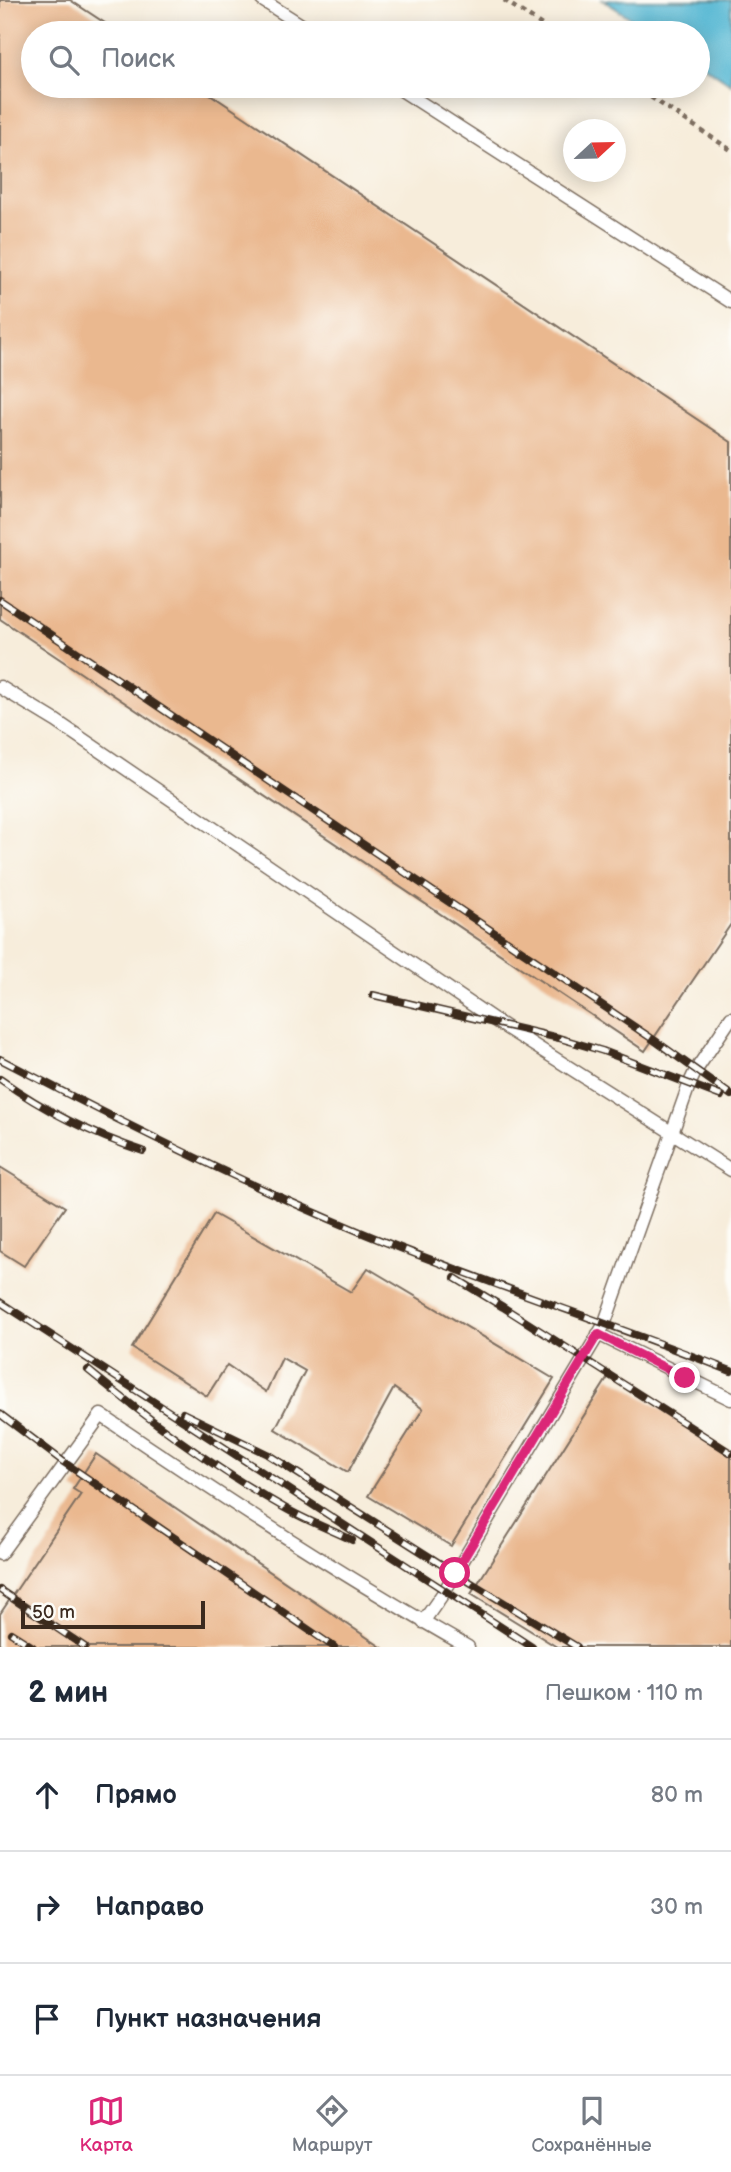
<!DOCTYPE html>
<html lang="ru">
<head>
<meta charset="utf-8">
<style>
	:root { --surface:#fff; --page:#f2f2f3; --text:#1f2937; --muted:#747a83; --line:#e0e1e3; --accent:#db2777 }
	body { margin:0; font-family:"Balsamiq Sans",sans-serif; background:var(--page); color:var(--text) }
	.compass { position:absolute; left:563px; top:119px; width:63px; height:63px; border-radius:50%; background:var(--surface); box-shadow:0 4px 18px #0003; rotate:68deg }
	.scale { position:absolute; left:21px; bottom:18px; width:184px; box-sizing:border-box; padding-left:7px; border:4px solid #3b2a1e; border-top:0; font-size:19px; line-height:24px; white-space:nowrap; color:#3b2a1e; -webkit-text-stroke:5px #fdfcf7; paint-order:stroke }
	.stop { position:absolute; width:21px; height:21px; margin:-16px; border:5px solid #db2777; border-radius:50%; background:#fff }
	.stop.end { background:#db2777; border-color:#fff; box-shadow:0 2px 7px #0008 }
	.list { margin:0; padding:0; list-style:none }
	h2 { display:flex; justify-content:space-between; align-items:center; height:91px; margin:0; padding:0 28px; font-size:30px }
	h2 small { font-size:23px; font-weight:400; color:var(--muted) }
	.list li { display:grid; grid-template-columns:46px 1fr auto; gap:21px; align-items:center; box-sizing:border-box; height:112px; padding:0 28px; border-top:2px solid var(--line) }
	.list b { display:block; font-size:26px; white-space:nowrap }
	.list em { font-size:23px; font-style:normal; color:var(--muted) }
	.icon { flex:none; width:38px; height:38px; fill:none; stroke:currentColor; stroke-width:2; stroke-linecap:round; stroke-linejoin:round }
	.map { position:relative; flex:none; width:731px; height:1647px; overflow:hidden }
	.search { position:absolute; background:var(--surface); box-shadow:0 4px 18px #0003; left:21px; right:21px; top:21px; height:77px; display:flex; align-items:center; gap:18px; box-sizing:border-box; padding:0 24px; border-radius:38px; color:var(--muted); font-size:26px }
	.sheet { height:427px; background:var(--surface) }
	nav { display:flex; justify-content:space-around; align-items:center; box-sizing:border-box; height:98px; border-top:2px solid var(--line); background:var(--surface); font-size:19px; color:var(--muted) }
	nav a { display:grid; justify-items:center; gap:4px }
	nav .on { color:var(--accent) }
	.map>svg:first-child { display:block }
	.water { fill:#54b7d3; stroke:#487078; stroke-width:2 }
	.building { fill:#eab88f }
	.lines { fill:none; stroke-linecap:round; stroke-linejoin:round }
	.service-casing { stroke:#7d6e60; stroke-width:15 }
	.path { stroke:#7d6e60; stroke-width:4.5; stroke-dasharray:5 5; stroke-linecap:butt }
	.service { stroke:#fff; stroke-width:12 }
	.rail-casing { stroke:#3b2a1e; stroke-width:8 }
	.rail { stroke:#fdfcf7; stroke-width:5; stroke-dasharray:16; stroke-linecap:butt }
	.route { stroke:#db2777; stroke-width:9 }
</style>
</head>
<body>
<div class="map">
<svg width="731" height="1647" viewBox="0 0 731 1647">
	<rect width="100%" height="100%" fill="#fdfcf7"/>
	<filter id="ink" filterUnits="userSpaceOnUse"><feTurbulence type="fractalNoise" baseFrequency=".0143" numOctaves="2"/><feDisplacementMap in="SourceGraphic" scale="14" xChannelSelector="R" yChannelSelector="G"/><feConvolveMatrix kernelMatrix="1 2 1 2 8 2 1 2 1" color-interpolation-filters="sRGB"/></filter>
	<filter id="wash" filterUnits="userSpaceOnUse"><feTurbulence type="fractalNoise" baseFrequency=".00686" numOctaves="4" result="noise"/><feDisplacementMap in="SourceGraphic" scale="28" xChannelSelector="R" yChannelSelector="G"/><feGaussianBlur stdDeviation="1.57" result="paint"/><feColorMatrix in="noise" values="0 0 0 0 0 0 0 0 0 0 0 0 0 0 0 0 0 1.4 0 .05"/><feComposite in="paint" operator="in"/></filter>
	<g filter="url(#wash)">
		<rect width="100%" height="100%" fill="#f7eddb"/>
		<path class="water" d="M603,0H731V84L698,62V33H654Z"/>
		<g id="blocks">
			<path class="building" d="M0,0H70L120,33H33V86H198L731,442V924L645,1051L0,619Z
				M0,1167L65,1207L24,1266L0,1251Z
				M214,1214L351,1292L368,1268L554,1379L451,1546L368,1496L423,1409L394,1388L348,1472L275,1429L305,1371L282,1358L266,1392L227,1365L207,1396L132,1348Z
				M609,1376L731,1453V1647H557L471,1594Z
				M96,1454L381,1647H0V1614L81,1494L73,1489Z"/>
		</g>
	</g>
	<g filter="url(#ink)">
		<use href="#blocks" fill-opacity="0" stroke="#7d6e60" stroke-width="2"/>
		<g class="lines">
			<g class="service-casing">
				<path id="service" d="M262,0L314,33
					M395,86L731,302
					M0,687L56,721L499,1023L731,1170
					M598,1334L731,1399
					M0,1554L101,1415C220,1496 342,1576 468,1647
					M423,1622L444,1592L604,1325L689,1085L696,1070L731,1018"/>
			</g>
			<path class="path" d="M504,0L554,33
				M634,86L731,150"/>
			<use href="#service" class="service"/>
			<g class="rail-casing">
				<path id="rail" d="M0,600L654,1040L731,1095
					M373,995L559,1038L603,1051L721,1096
					M0,1059C117,1120 236,1180 358,1231C481,1282 608,1322 731,1371
					M0,1079C45,1111 91,1134 143,1151
					M455,1278L503,1307L731,1453
					M0,1302L532,1647
					M88,1370C149,1420 214,1468 283,1507C305,1520 329,1529 352,1540
					M183,1413L267,1454L455,1573L577,1647
					M0,1414L65,1463L334,1647
					M0,1590L85,1647
					M11,1633L33,1647"/>
			</g>
			<use href="#rail" class="rail"/>
		</g>
	</g>
	<g class="lines" filter="url(#ink)">
		<path class="route" d="M455,1573L598,1334L685,1378"/>
	</g>
</svg>
<svg class="compass" viewBox="-18 -18 36 36"><path d="M0-13l5 13h-10z" fill="#e53935"/><path d="M0 13l5-13h-10z" fill="#747a83"/></svg>
<div class="scale">50 m</div>
<div class="stop" style="left:455px;top:1573px"></div>
<div class="stop end" style="left:685px;top:1378px"></div>
<div class="search"><svg class="icon" aria-label="search" viewBox="0 0 24 24"><circle cx="10" cy="10" r="6"/><path d="M15 15l6 6"/></svg>Поиск</div>
</div>
<section class="sheet">
<h2>2 мин<small>Пешком · 110 m</small></h2>
<ul class="list">
<li><svg class="icon" aria-label="ahead" viewBox="0 0 24 24"><path d="M12 20V5M6 11l6-6 6 6"/></svg><div><b>Прямо</b></div><em>80 m</em></li>
<li><svg class="icon" aria-label="right" viewBox="0 0 24 24"><path d="M7 20v-9h11M14 6l5 5-5 5"/></svg><div><b>Направо</b></div><em>30 m</em></li>
<li><svg class="icon" aria-label="arrive" viewBox="0 0 24 24"><path d="M6 21V4h12l-3 4 3 4H6"/></svg><div><b>Пункт назначения</b></div></li>
</ul>
</section>
<nav>
<a class="on"><svg class="icon" aria-label="map" viewBox="0 0 24 24"><path d="M3 6l6-2 6 2 6-2v14l-6 2-6-2-6 2zM9 4v14M15 6v14"/></svg>Карта</a>
<a><svg class="icon" aria-label="directions" viewBox="0 0 24 24"><path d="M12 3l9 9-9 9-9-9zM9 14v-3h6M13 9l2 2-2 2"/></svg>Маршрут</a>
<a><svg class="icon" aria-label="saved" viewBox="0 0 24 24"><path d="M7 4h10v16l-5-4-5 4z"/></svg>Сохранённые</a>
</nav>
</body>
</html>
